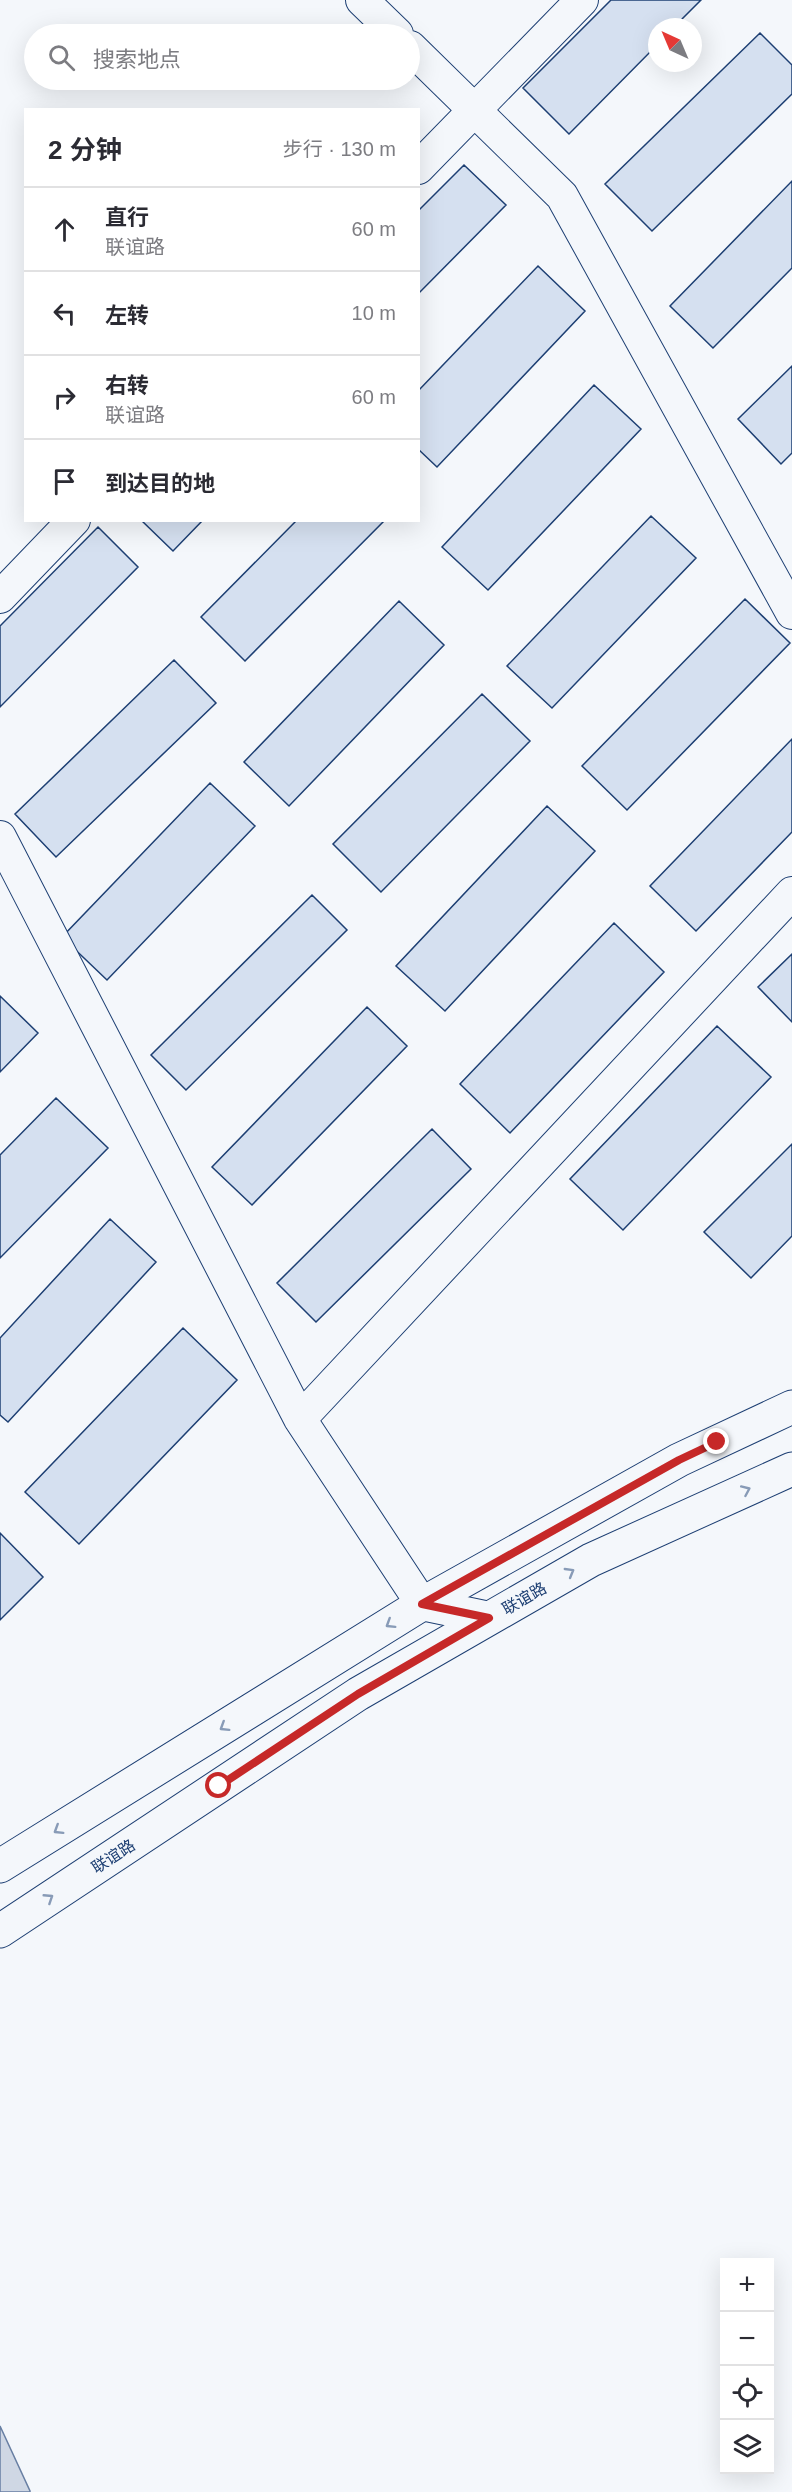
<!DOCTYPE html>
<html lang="zh">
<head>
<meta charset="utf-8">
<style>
	:root { --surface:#fff; --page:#f2f2f3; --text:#2b2b33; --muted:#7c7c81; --line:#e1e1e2 }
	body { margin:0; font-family:Helvetica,"Noto Sans SC",sans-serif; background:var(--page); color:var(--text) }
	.controls { position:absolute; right:18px; bottom:18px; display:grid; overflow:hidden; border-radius:0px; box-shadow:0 6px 24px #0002 }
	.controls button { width:54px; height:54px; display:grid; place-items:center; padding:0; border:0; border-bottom:2px solid var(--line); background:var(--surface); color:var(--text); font:30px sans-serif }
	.compass { position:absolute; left:648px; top:18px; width:54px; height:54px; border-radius:50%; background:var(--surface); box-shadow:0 6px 24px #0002; rotate:316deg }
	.stop { position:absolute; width:18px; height:18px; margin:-14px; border:4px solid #c62828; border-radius:50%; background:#fff }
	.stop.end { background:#c62828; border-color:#fff; box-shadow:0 2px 6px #0008 }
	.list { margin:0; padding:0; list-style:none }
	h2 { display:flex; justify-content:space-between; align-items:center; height:78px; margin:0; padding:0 24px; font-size:26px }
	h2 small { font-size:20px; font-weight:400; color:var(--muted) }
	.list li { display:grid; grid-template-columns:39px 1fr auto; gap:18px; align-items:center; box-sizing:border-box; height:84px; padding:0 24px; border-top:2px solid var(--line) }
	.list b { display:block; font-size:22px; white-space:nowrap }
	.list p { margin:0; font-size:20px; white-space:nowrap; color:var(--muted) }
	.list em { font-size:20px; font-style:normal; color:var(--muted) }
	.icon { flex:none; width:33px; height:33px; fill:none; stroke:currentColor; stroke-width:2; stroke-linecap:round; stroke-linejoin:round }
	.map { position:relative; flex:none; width:792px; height:2492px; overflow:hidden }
	.search { position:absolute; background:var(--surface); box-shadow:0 6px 24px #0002; left:24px; top:24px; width:396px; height:66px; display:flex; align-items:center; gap:15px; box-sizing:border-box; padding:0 21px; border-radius:33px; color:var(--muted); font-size:22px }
	.panel { position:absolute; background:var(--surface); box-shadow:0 6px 24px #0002; left:24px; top:108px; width:396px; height:414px; border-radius:0px }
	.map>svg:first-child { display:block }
	.water { fill:#cfd7e4; stroke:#687fa3; stroke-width:1.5 }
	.building { fill:#d5e0f0; stroke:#1d3f73; stroke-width:1.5 }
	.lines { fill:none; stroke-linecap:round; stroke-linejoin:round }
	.minor-casing { stroke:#1d3f73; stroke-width:34 }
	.tertiary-casing { stroke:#1d3f73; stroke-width:35 }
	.minor { stroke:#f4f7fb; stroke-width:32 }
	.tertiary { stroke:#f4f7fb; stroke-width:33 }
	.oneway { stroke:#889bb7 }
	.route { stroke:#c62828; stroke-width:8 }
	.labels { text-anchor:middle; stroke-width:4.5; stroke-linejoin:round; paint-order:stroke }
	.street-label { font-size:16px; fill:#1d3f73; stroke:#f4f7fb }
</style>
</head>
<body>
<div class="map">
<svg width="792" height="2492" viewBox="0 0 792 2492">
	<rect width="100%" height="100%" fill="#f4f7fb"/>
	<path class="water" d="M0,2426L30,2491V2492H0Z"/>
	<path class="building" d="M611,0H701L674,27H657V45L569,134L523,88Z
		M760,33L792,65V94L652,231L605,184Z
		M464,165L506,205L418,294V211Z
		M792,181V268L713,348L670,306Z
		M538,266L585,311L437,467L418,449V391Z
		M792,366V453L781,464L738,419Z
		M594,385L641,429L488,590L442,547Z
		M651,516L696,558L552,708L507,666Z
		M141,520H203L173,551Z
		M297,520H385L245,661L201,617Z
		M98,527L138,567L0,707V626Z
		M745,599L790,643L627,810L582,766Z
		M399,601L444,645L289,806L244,762Z
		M174,660L216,703L56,857L15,814Z
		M482,694L530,741L381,892L333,844Z
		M792,739V832L696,931L650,886Z
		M210,783L255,826L107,980L62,937Z
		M547,806L595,851L445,1011L396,966Z
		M312,895L347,930L186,1090L151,1055Z
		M614,923L664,972L510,1133L460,1084Z
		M792,954V1022L758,987Z
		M0,996L38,1033L0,1072Z
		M367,1007L407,1046L252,1205L212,1167Z
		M717,1026L771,1077L623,1230L570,1179Z
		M56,1098L108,1148L0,1258V1155Z
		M432,1129L471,1169L316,1322L277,1283Z
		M792,1144V1236L751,1278L704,1232Z
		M110,1219L156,1262L8,1422L0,1415V1338Z
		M183,1328L237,1380L79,1544L25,1492Z
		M0,1533L43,1577L0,1620Z"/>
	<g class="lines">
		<g class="minor-casing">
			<path id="minor" d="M362,0L397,34
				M410,47L562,196L792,613
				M418,168L582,0
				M0,597L74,520
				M0,837L300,1419L422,1604L489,1618
				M300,1419L792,893"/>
		</g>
		<g class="tertiary-casing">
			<path id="tertiary" d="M0,1866L422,1604L679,1460L792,1407
				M0,1931L358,1694L591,1560L792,1469"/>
		</g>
		<use href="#minor" class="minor"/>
		<use href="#tertiary" class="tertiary"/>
	</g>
	<defs><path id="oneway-chevron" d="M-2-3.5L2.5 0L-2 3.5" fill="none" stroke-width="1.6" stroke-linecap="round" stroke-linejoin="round" transform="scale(1.5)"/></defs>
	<g class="oneway">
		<use href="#oneway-chevron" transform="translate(746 1490) rotate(-24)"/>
		<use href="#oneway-chevron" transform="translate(570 1572) rotate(-30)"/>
		<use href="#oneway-chevron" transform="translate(390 1624) rotate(148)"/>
		<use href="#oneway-chevron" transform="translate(224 1727) rotate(148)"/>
		<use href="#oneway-chevron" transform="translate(58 1830) rotate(148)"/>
		<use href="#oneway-chevron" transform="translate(49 1898) rotate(-33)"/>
	</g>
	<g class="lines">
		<path class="route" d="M219,1786L358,1694L489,1618L422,1604L679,1460L717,1442"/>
	</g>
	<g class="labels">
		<g class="street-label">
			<text transform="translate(524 1598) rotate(-30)" y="6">联谊路</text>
			<text transform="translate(113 1856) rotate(-33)" y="6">联谊路</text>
		</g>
	</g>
</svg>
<div class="controls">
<button>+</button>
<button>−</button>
<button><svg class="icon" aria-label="locate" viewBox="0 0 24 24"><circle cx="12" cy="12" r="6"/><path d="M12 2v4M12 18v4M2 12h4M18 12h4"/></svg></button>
<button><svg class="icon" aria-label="layers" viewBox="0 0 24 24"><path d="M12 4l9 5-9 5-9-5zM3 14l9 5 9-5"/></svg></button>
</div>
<svg class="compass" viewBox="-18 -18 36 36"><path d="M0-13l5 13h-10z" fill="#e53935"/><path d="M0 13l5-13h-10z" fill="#7c7c81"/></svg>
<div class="stop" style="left:219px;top:1786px"></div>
<div class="stop end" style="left:717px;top:1442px"></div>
<div class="search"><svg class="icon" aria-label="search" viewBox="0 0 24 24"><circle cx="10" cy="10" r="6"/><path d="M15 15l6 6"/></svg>搜索地点</div>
<section class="panel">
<h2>2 分钟<small>步行 · 130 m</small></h2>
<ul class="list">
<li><svg class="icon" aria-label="ahead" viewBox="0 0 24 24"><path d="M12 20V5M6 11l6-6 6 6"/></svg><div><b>直行</b><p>联谊路</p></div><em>60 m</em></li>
<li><svg class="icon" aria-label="left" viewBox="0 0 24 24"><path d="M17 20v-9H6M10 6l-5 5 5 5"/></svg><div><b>左转</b></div><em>10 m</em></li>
<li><svg class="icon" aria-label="right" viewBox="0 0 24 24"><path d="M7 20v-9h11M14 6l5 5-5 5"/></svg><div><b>右转</b><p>联谊路</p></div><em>60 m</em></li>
<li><svg class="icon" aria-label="arrive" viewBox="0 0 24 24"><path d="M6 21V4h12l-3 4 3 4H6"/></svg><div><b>到达目的地</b></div></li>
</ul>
</section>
</div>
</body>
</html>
